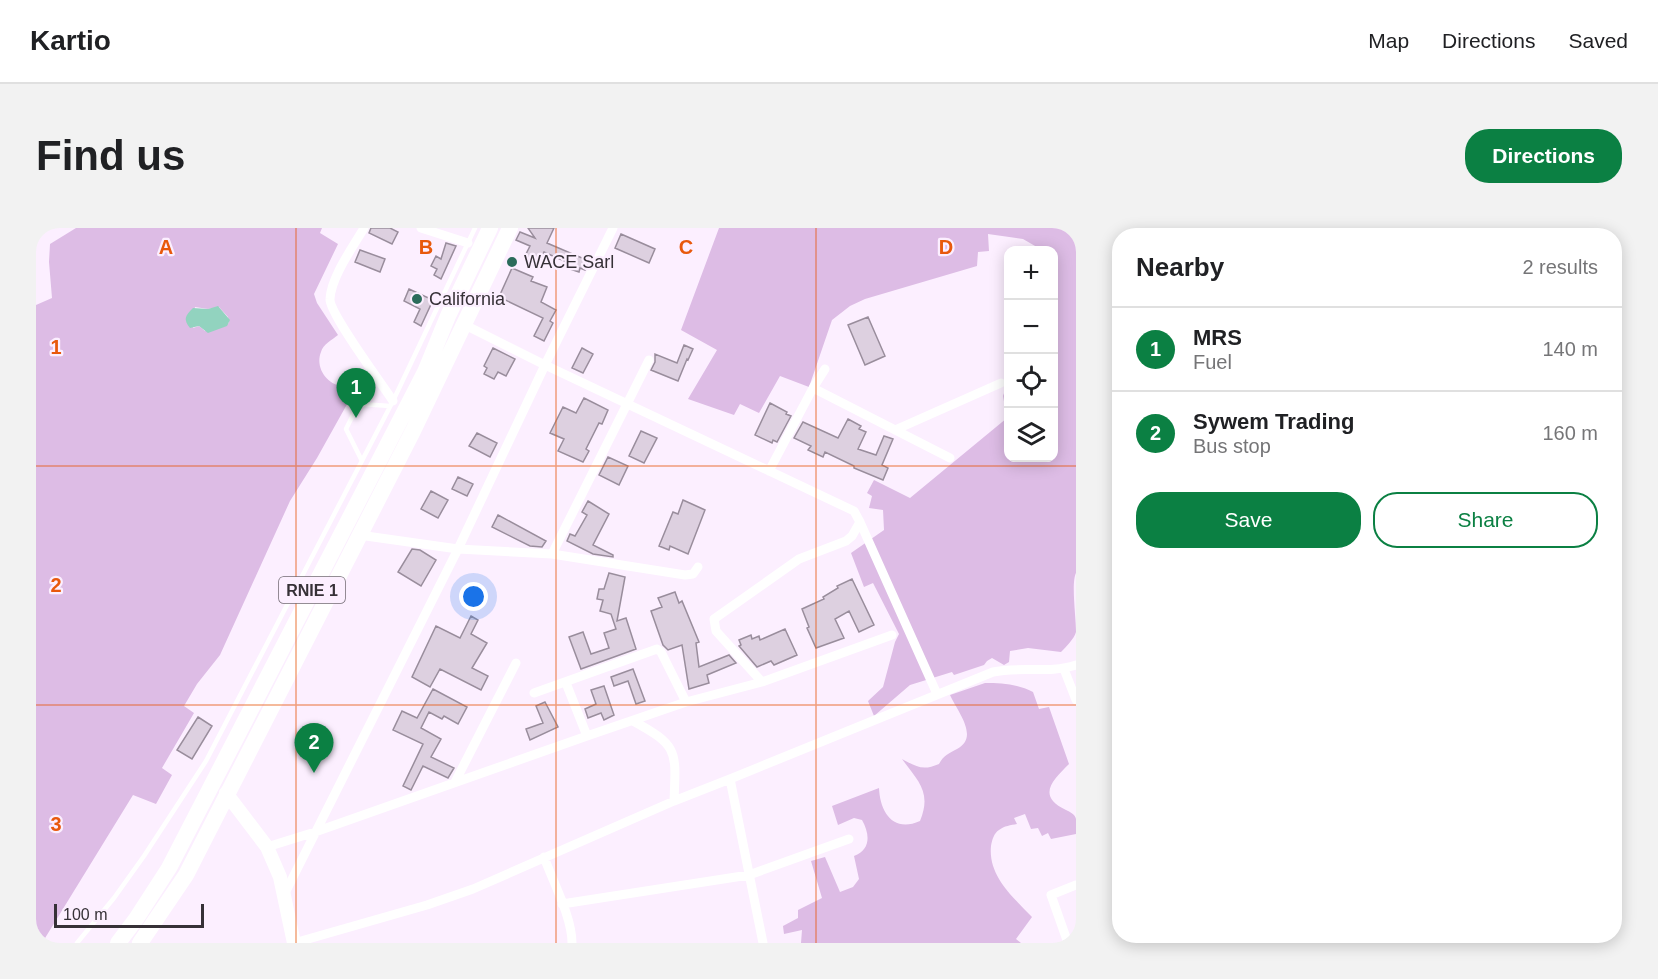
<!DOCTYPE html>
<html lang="en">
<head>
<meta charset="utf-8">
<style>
	:root { --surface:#fff; --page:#f2f2f2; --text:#202124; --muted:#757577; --line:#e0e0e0; --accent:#0b8043 }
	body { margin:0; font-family:Arial,sans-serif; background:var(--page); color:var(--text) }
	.controls { position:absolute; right:18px; top:18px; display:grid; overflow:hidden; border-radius:12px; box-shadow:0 3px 15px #0003 }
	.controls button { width:54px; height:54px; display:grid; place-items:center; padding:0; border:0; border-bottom:2px solid var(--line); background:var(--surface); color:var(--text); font:30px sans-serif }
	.scale { position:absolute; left:18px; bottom:15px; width:150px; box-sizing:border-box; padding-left:6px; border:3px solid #363137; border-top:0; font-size:16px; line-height:21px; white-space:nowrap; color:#363137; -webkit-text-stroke:4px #fcefff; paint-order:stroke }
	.you { position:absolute; left:438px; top:369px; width:21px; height:21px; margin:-15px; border:4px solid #fff; border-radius:50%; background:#1a73e8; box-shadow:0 0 0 9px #1a73e833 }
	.badge { display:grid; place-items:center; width:39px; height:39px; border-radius:50%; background:var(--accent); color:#fff; font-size:20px; font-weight:700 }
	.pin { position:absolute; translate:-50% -50px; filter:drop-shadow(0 2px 3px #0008) }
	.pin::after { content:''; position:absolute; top:32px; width:21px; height:18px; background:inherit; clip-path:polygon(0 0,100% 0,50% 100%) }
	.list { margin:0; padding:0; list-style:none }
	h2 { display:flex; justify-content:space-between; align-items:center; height:78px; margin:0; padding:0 24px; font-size:26px }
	h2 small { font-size:20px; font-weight:400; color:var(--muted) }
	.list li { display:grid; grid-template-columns:39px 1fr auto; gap:18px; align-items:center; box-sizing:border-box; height:84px; padding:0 24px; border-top:2px solid var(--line) }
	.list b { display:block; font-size:22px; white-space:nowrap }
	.list p { margin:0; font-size:20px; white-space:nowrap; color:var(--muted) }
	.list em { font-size:20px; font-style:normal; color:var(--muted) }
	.actions { display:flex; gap:12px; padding:18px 24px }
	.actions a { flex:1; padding:14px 0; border:2px solid var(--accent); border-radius:24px; text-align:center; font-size:21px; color:var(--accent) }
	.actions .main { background:var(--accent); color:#fff }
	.icon { flex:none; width:33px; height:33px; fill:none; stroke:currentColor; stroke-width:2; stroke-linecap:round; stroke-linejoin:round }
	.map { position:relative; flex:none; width:1040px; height:715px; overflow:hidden; border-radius:24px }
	header { display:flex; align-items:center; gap:36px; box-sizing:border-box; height:84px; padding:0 30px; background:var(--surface); border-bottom:2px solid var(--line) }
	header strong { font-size:28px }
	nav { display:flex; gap:33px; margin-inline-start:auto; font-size:21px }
	.intro { display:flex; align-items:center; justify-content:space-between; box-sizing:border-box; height:144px; padding:0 36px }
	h1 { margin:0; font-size:42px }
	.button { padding:15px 27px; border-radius:24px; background:var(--accent); color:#fff; font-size:21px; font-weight:700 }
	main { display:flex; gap:36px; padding:0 36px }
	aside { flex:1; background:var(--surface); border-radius:24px; box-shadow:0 3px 15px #0003 }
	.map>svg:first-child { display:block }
	.green { fill:#ddbce5; fill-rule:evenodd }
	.water { fill:#92d3bf }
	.building { fill:#ddd0e0; stroke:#998d9c; stroke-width:1.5 }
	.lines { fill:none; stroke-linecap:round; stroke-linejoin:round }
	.lane { stroke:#fff; stroke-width:4.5 }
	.street { stroke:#fff; stroke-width:9 }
	.secondary { stroke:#fff; stroke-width:14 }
	.highway { stroke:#fff; stroke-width:16 }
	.grid { fill:none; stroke:#e8590c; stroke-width:1.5; stroke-opacity:0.55 }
	.poi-dot { fill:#2b6c5b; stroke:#fcefff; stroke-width:2 }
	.labels { text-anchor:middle; stroke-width:4.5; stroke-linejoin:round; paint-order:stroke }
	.shield { fill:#fcefff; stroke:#716a73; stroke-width:1.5 }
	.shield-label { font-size:16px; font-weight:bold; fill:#363137 }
	.poi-label { font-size:18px; fill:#363137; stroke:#fcefff; text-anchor:start }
	.grid-label { font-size:20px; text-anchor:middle; font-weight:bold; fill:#e8590c; stroke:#fcefff; stroke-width:4.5; stroke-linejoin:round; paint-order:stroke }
</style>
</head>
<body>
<header>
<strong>Kartio</strong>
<nav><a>Map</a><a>Directions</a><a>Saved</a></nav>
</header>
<div class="intro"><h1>Find us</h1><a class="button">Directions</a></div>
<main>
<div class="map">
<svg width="1040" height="715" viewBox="0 0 1040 715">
	<rect width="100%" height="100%" fill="#fcefff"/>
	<path class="green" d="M40,0H286L284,5L302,16L278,66L281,75L302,107C296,112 287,116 285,124C278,141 294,161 312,158L326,142L329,144L281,230L254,273L184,427L161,456L148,478L158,485L126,540L136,547L120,576L97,567L6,715H0V77L16,70L13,34L14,16ZM159,79L172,81L183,79L192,89L193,95L169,103L163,98L157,100Z
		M683,0H1040V345C1035,355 1040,389 1040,404C1038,411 1030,419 1025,424L992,420L974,423L973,434L968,437L956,430L951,433L948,437L918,447L916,444L874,457L838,488L832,473L847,459L859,414L863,406L837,355L828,359L815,325L848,302L847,282L833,280L836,268L831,265L838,252L874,270L971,190L967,168L972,154V230H1017V22H1006L987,11L952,6L953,23L942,24L941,38L829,71L814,78L796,92L773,159L744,148L723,185L704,176L698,187L652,171L681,122L645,102Z
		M949,455C965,455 982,456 997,464L1003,481L1013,479L1033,536C1017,552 1000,568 1030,582C1034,584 1039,586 1040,591C1040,595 1040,601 1040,606L1015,611L1012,605L1006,608L1002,600L995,601L989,586L978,590L981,596C975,597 968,598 963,602C958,605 956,612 955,618C952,648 977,669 996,689L980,711L985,715H765L766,702L748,706L747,698L762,690V682L786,670L775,633L789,629L804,664L817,659L823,651L818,628C835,622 834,606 826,592L818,590L802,597L796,578L843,560C844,584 857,605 884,593C896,564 882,553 866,531C881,539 887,543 903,536C907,528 913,525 921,521C944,509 921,483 914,467Z"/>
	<path class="water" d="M182,78L194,92L191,98L172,105L163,98L154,100C147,91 149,88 157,80L172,81Z"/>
	<path class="building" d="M335,0H354L362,4L356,16L333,5Z
		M492,0H518L511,15L553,33L549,42L544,40L543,44L531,40L533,35L510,25L508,24L503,35L489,28L494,18L480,12L484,4L499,10Z
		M585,6L619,21L613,35L579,20Z
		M410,15L420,18L405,51L398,47L401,41L395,38L400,28L405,31Z
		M324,22L349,31L344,44L319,34Z
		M476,40L497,49L495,53L511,59L505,74L520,82L514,93L517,95L508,113L498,108L507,90L463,69Z
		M373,61L397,72L385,98L378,94L384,81L368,73Z
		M832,89L849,128L829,137L812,97Z
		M648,117L657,121L652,132L651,131L642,153L615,142L619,134V126L641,135Z
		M457,120L479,131L470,148L462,144L458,151L448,146L451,140L448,138Z
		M546,120L557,126L547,145L536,140Z
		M548,170L572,182L566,196L563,195L550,221L553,223L547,234L522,223L528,211L514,205L527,179L540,185Z
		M734,175L751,184L750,186L755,188L741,214L737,212L736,215L719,207Z
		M812,191L825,198L823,201L830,204L822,221L840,227L848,208L857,211L846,237L852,240L847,252L818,240V238L789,224L787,229L772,222L775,218L758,210L767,194L802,210Z
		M605,203L621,210L608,235L593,228Z
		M441,205L461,215L454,229L433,218Z
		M572,229L592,238L583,257L563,247Z
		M422,249L437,256L431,268L416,261Z
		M395,263L412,272L402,290L385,281Z
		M647,272L669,282L652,326L634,318L633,322L623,318L637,284L642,286Z
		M552,273L573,286L557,317L577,327V329L557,326L531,313L534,306L539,308L551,287L546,284Z
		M462,287L510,313L506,319L494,318L456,299Z
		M376,321L384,322L400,332L385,358L362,344Z
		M573,345L589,349L581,393L590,390L600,421L545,441L533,409L547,404L555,426L573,420L568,405L580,401L575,386L564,383L567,372L561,371L563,361H568Z
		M816,351L838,397L823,404L813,383L799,391L808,410L780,420L771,400L773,399L766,381L788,371L787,369L802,360L801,358Z
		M639,364L643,375L646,373L663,414L660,415L663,439L693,427L700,435L671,447L673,455L653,461L646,417L632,422L627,417L615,383L626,379L622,370Z
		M435,388L442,392L435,406L451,415L436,440L452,448L445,462L404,441L394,459L376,449L400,398L424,410Z
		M749,401L761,427L738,437L735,433L721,439L703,418L705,417L703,412L715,407L716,411L723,408L724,412Z
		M597,441L609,473L600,476L592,453L578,458L575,449Z
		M568,458L578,487L568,492L565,485L552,490L549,481L560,476L555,462Z
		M397,461L431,479L422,496L408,488L406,491L393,484L385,500L405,511L395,529L418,540L412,550L387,538L375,562L367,558L387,516L357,502L366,483L381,490Z
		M509,474L522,499L494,512L490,501L507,495L500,478Z
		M162,489L176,498L156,531L141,522Z"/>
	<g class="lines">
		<path class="lane" d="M326,233L310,201L321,179L325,176L354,178
			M41,715L78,670L108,628L170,533L357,173L439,0"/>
		<path class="street" d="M328,0C317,19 295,49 294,71C293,85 346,156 357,173
			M385,0L432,15
			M429,97L509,137L818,283L824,294L816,308L810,313L763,331L678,391L680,403L726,454
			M777,160L914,230
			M859,202L965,155
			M733,243L777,160L789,141
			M824,294L901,466
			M323,307L422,321L516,326L649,347L657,346L662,339
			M516,326L613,132
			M1028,441L1040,472
			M530,455L551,508
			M498,465L621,421L625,424L650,474
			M597,493C643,518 640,523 638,573
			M694,551L727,715
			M419,554L480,435
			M231,619L279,604L551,508L650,474L726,454L856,407
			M508,629C517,654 536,689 536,715
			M248,667L422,321L509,137L577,0
			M526,676L713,647L813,611
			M258,715L391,677L437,661L638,573L694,551L957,444C985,438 1013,446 1040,437
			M1032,715L1015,667L1040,657"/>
		<path class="secondary" d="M190,565L231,619L244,649L258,715"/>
		<path class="highway" d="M82,715L100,691L133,640L389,144L412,88L454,0
			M104,715L150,647L377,203L474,0"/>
	</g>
	<path class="grid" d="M260,0V715M520,0V715M780,0V715M0,238H1040M0,477H1040"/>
	<g class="poi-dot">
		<circle cx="476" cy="34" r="6"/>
		<circle cx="381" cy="71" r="6"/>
	</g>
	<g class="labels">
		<rect class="shield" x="243" y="349" width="66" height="26" rx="4.5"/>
		<g class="shield-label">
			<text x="276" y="368">RNIE 1</text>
		</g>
		<g class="poi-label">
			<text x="488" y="40">WACE Sarl</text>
			<text x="393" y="77">California</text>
		</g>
	</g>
	<g class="grid-label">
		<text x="130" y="26">A</text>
		<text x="390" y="26">B</text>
		<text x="650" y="26">C</text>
		<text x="910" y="26">D</text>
		<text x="20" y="126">1</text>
		<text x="20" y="364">2</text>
		<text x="20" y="603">3</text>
	</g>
</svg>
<div class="controls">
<button>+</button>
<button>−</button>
<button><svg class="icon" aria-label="locate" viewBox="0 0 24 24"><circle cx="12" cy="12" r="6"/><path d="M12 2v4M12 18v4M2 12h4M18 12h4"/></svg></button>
<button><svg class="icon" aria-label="layers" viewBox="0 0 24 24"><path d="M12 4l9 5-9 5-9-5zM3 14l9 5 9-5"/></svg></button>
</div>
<div class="scale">100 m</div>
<div class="you"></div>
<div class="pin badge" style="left:320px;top:190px">1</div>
<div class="pin badge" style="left:278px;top:545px">2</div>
</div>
<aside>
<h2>Nearby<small>2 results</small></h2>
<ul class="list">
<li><span class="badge">1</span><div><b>MRS</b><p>Fuel</p></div><em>140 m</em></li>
<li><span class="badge">2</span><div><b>Sywem Trading</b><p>Bus stop</p></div><em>160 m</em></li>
</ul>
<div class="actions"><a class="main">Save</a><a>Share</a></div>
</aside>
</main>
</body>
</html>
